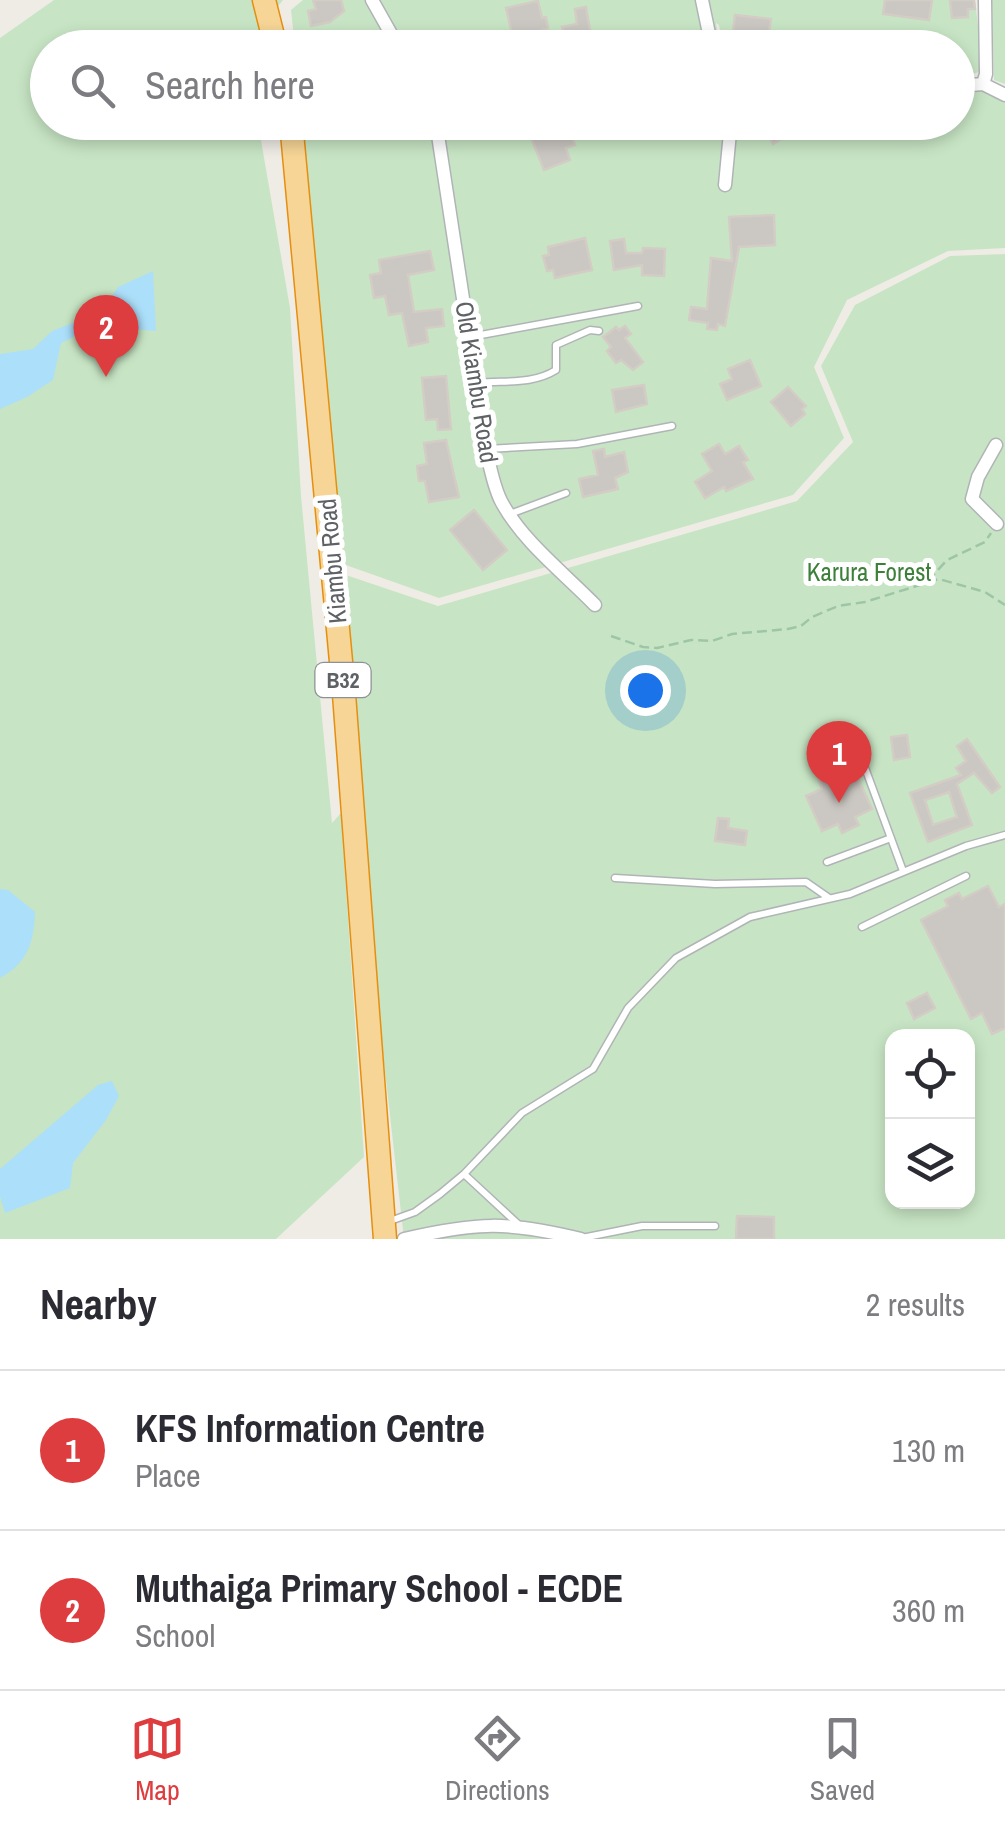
<!DOCTYPE html>
<html lang="en">
<head>
<meta charset="utf-8">
<style>
	:root { --surface:#fff; --page:#f2f2f3; --text:#2b2b33; --muted:#7c7c81; --line:#e1e1e2; --accent:#de3d3f }
	body { margin:0; font-family:"Archivo Narrow",sans-serif; background:var(--page); color:var(--text) }
	.controls { position:absolute; right:30px; bottom:30px; display:grid; overflow:hidden; border-radius:20px; box-shadow:0 5px 15px #0003 }
	.controls button { width:90px; height:90px; display:grid; place-items:center; padding:0; border:0; border-bottom:2px solid var(--line); background:var(--surface); color:var(--text); font:50px sans-serif }
	.you { position:absolute; left:645px; top:690px; width:35px; height:35px; margin:-25px; border:8px solid #fff; border-radius:50%; background:#1a73e8; box-shadow:0 0 0 15px #1a73e833 }
	.badge { display:grid; place-items:center; width:65px; height:65px; border-radius:50%; background:var(--accent); color:#fff; font-size:32px; font-weight:700 }
	.pin { position:absolute; translate:-50% -82px; filter:drop-shadow(0 2px 5px #0008) }
	.pin::after { content:''; position:absolute; top:52px; width:35px; height:30px; background:inherit; clip-path:polygon(0 0,100% 0,50% 100%) }
	.list { margin:0; padding:0; list-style:none }
	h2 { display:flex; justify-content:space-between; align-items:center; height:130px; margin:0; padding:0 40px; font-size:42px }
	h2 small { font-size:32px; font-weight:400; color:var(--muted) }
	.list li { display:grid; grid-template-columns:65px 1fr auto; gap:30px; align-items:center; box-sizing:border-box; height:160px; padding:0 40px; border-top:2px solid var(--line) }
	.list b { display:block; font-size:38px; white-space:nowrap }
	.list p { margin:0; font-size:32px; white-space:nowrap; color:var(--muted) }
	.list em { font-size:32px; font-style:normal; color:var(--muted) }
	.icon { flex:none; width:55px; height:55px; fill:none; stroke:currentColor; stroke-width:2; stroke-linecap:round; stroke-linejoin:round }
	.map { position:relative; flex:none; width:1005px; height:1239px; overflow:hidden }
	.search { position:absolute; background:var(--surface); box-shadow:0 5px 15px #0003; left:30px; right:30px; top:30px; height:110px; display:flex; align-items:center; gap:25px; box-sizing:border-box; padding:0 35px; border-radius:55px; color:var(--muted); font-size:38px }
	.sheet { height:450px; background:var(--surface) }
	nav { display:flex; justify-content:space-around; align-items:center; box-sizing:border-box; height:140px; border-top:2px solid var(--line); background:var(--surface); font-size:28px; color:var(--muted) }
	nav a { display:grid; justify-items:center; gap:5px }
	nav .on { color:var(--accent) }
	.map>svg:first-child { display:block }
	.green { fill:#c7e5c4; fill-rule:evenodd }
	.water { fill:#acdffa }
	.building { fill:#cbc7c2; stroke:#d3cdc5; stroke-width:2.5; fill-rule:evenodd }
	.lines { fill:none; stroke-linecap:round; stroke-linejoin:round }
	.lane-casing { stroke:#b1b4b7; stroke-width:9 }
	.street-casing { stroke:#b1b4b7; stroke-width:15 }
	.highway-casing { stroke:#e68f0f; stroke-width:25 }
	.path { stroke:#9ec6a6; stroke-width:2.5; stroke-dasharray:10 5; stroke-linecap:butt }
	.lane { stroke:#fff; stroke-width:6 }
	.street { stroke:#fff; stroke-width:12 }
	.highway { stroke:#f6d596; stroke-width:22 }
	.labels { text-anchor:middle; stroke-width:10; stroke-linejoin:round; paint-order:stroke }
	.shield { fill:#fff; stroke:#8e9193; stroke-width:2.5 }
	.shield-label { font-size:22px; font-weight:bold; fill:#5e6265 }
	.street-label { font-size:25px; fill:#5e6265; stroke:#fff }
	.park-label { font-size:25px; fill:#3d803a; stroke:#fff }
</style>
</head>
<body>
<div class="map">
<svg width="1005" height="1239" viewBox="0 0 1005 1239">
	<rect width="100%" height="100%" fill="#efece6"/>
	<path class="green" d="M54,0H283L245,47L48,48V122L258,123L290,308L301,496L332,823L341,813L364,1157L276,1239H0V38Z
		M303,0H975L983,71L958,78V48L723,47L719,25L716,23L719,47H295L291,10Z
		M992,0H1005V84L994,80Z
		M958,81L1005,88V248L948,251L847,300L814,367L844,438L793,495L439,598L340,563L302,123L958,122Z
		M1005,254V1239H404L328,569L438,606L797,501L853,442L821,366L855,305L950,256ZM892,1036H968V1202H892Z"/>
	<path class="water" d="M153,271L156,331L97,326L61,343L53,380L27,397L0,409V354L33,349L52,331L102,312L118,287Z
		M0,889L8,890L35,912C34,942 28,963 0,978Z
		M112,1081L119,1096L106,1120L73,1163L70,1188L5,1213L0,1197V1169L98,1085Z"/>
	<path class="building" d="M313,0H341L344,11L330,22L311,26L308,11L316,9Z
		M885,0H932L929,20L883,14Z
		M950,0H974L975,9H968V17L952,18Z
		M538,1L542,18L546,17L548,28L539,31L541,40L524,44L523,40L514,42L506,8Z
		M586,7L593,48L568,46L562,27L577,24L575,9Z
		M735,15L771,19L767,44L732,40Z
		M761,122H800L788,129L791,133L773,144Z
		M556,125L558,131L568,127L575,145L566,148L570,160L544,170L530,135Z
		M774,215L775,245L739,247L725,326L718,324L717,330L707,329L708,323L689,320L691,307L707,309L711,258L732,261L729,217Z
		M585,238L592,270L555,278L553,270L547,271L543,256L549,255L548,247Z
		M624,239L626,253H642L643,248L665,249L664,276L642,275V265L614,270L610,241Z
		M430,251L434,270L408,275L414,312L442,309L444,326L426,328L428,342L409,346L402,313L389,315L385,296L374,298L370,275L381,273L379,260Z
		M625,326L631,334L625,338L643,362L633,370L621,360L616,363L607,351L611,347L603,337L616,327L619,330Z
		M750,360L761,386L727,400L720,384L732,379L728,369Z
		M446,376L451,429L438,430L437,419L426,420L422,378Z
		M644,385L647,404L616,412L612,390Z
		M788,387L806,406L802,409L805,414L791,426L771,402Z
		M446,440L459,497L429,502L425,481H419L417,466L427,464L424,443Z
		M719,444L725,454L739,446L748,460L743,462L753,479L726,491L724,487L705,498L695,482L712,471L702,454Z
		M604,449L605,457L624,452L628,472L615,478L618,489L583,497L579,479L598,475L593,451Z
		M474,510L507,550L483,570L450,530Z
		M907,735L910,757L894,760L891,737Z
		M967,739L1000,787L992,793L974,773L957,784L972,825L928,842L910,793L961,775L956,768L966,761L957,746ZM949,792L957,817L933,825L925,800Z
		M830,752L841,780L856,774L872,809L855,817L859,825L842,833L838,824L822,831L806,796L822,789L811,759Z
		M718,818L729,819L728,828L747,831L745,845L715,841Z
		M988,886L999,907L1005,904V1028L992,1034L982,1013L971,1019L921,920L948,906L945,900L959,893L962,899Z
		M927,993L935,1008L914,1019L907,1003Z
		M737,1216L774,1217V1239H736Z"/>
	<g class="lines">
		<g class="lane-casing">
			<path id="lane" d="M470,337L638,306
				M478,383C504,380 532,385 556,370V345L590,330L599,331
				M486,449L577,444L672,426
				M510,514L566,493
				M844,767L856,762L864,765L903,871
				M827,862L891,838
				M615,878L715,884L806,882L829,898
				M862,927L966,876
				M464,1174L518,1224
				M390,1221L415,1212L440,1194L464,1174L522,1113L593,1069L628,1008L676,958L750,917L850,894L966,846L1005,835
				M582,1238L642,1226H715"/>
		</g>
		<g class="street-casing">
			<path id="street" d="M372,0L399,48
				M702,0L712,48
				M985,0L986,74L983,84L1005,95
				M958,86L983,84
				M436,122L486,449C490,466 493,485 501,501C522,541 564,573 595,605
				M725,185L731,122
				M996,445L978,477L972,499L997,524
				M404,1239C477,1222 508,1221 581,1239"/>
		</g>
		<g class="highway-casing">
			<path id="highway" d="M264,0L276,48
				M291,122L344,694L385,1239"/>
		</g>
		<path class="path" d="M928,581L947,560L985,542L991,533
			M611,636L643,647L657,648L691,640L712,641L732,634L788,629L801,626L812,617L838,606L865,602L939,579L985,592L1005,605"/>
		<use href="#lane" class="lane"/>
		<use href="#street" class="street"/>
		<use href="#highway" class="highway"/>
	</g>
	<g class="labels">
		<rect class="shield" x="315.5" y="663" width="55" height="34" rx="8"/>
		<g class="shield-label">
			<text x="343" y="688">B32</text>
		</g>
		<g class="street-label">
			<text transform="translate(477 382) rotate(81)" y="9">Old Kiambu Road</text>
			<text transform="translate(332 561) rotate(-95)" y="9">Kiambu Road</text>
		</g>
		<g class="park-label">
			<text x="869" y="581">Karura Forest</text>
		</g>
	</g>
</svg>
<div class="controls">
<button><svg class="icon" aria-label="locate" viewBox="0 0 24 24"><circle cx="12" cy="12" r="6"/><path d="M12 2v4M12 18v4M2 12h4M18 12h4"/></svg></button>
<button><svg class="icon" aria-label="layers" viewBox="0 0 24 24"><path d="M12 4l9 5-9 5-9-5zM3 14l9 5 9-5"/></svg></button>
</div>
<div class="you"></div>
<div class="pin badge" style="left:839px;top:803px">1</div>
<div class="pin badge" style="left:106px;top:377px">2</div>
<div class="search"><svg class="icon" aria-label="search" viewBox="0 0 24 24"><circle cx="10" cy="10" r="6"/><path d="M15 15l6 6"/></svg>Search here</div>
</div>
<section class="sheet">
<h2>Nearby<small>2 results</small></h2>
<ul class="list">
<li><span class="badge">1</span><div><b>KFS Information Centre</b><p>Place</p></div><em>130 m</em></li>
<li><span class="badge">2</span><div><b>Muthaiga Primary School - ECDE</b><p>School</p></div><em>360 m</em></li>
</ul>
</section>
<nav>
<a class="on"><svg class="icon" aria-label="map" viewBox="0 0 24 24"><path d="M3 6l6-2 6 2 6-2v14l-6 2-6-2-6 2zM9 4v14M15 6v14"/></svg>Map</a>
<a><svg class="icon" aria-label="directions" viewBox="0 0 24 24"><path d="M12 3l9 9-9 9-9-9zM9 14v-3h6M13 9l2 2-2 2"/></svg>Directions</a>
<a><svg class="icon" aria-label="saved" viewBox="0 0 24 24"><path d="M7 4h10v16l-5-4-5 4z"/></svg>Saved</a>
</nav>
</body>
</html>
